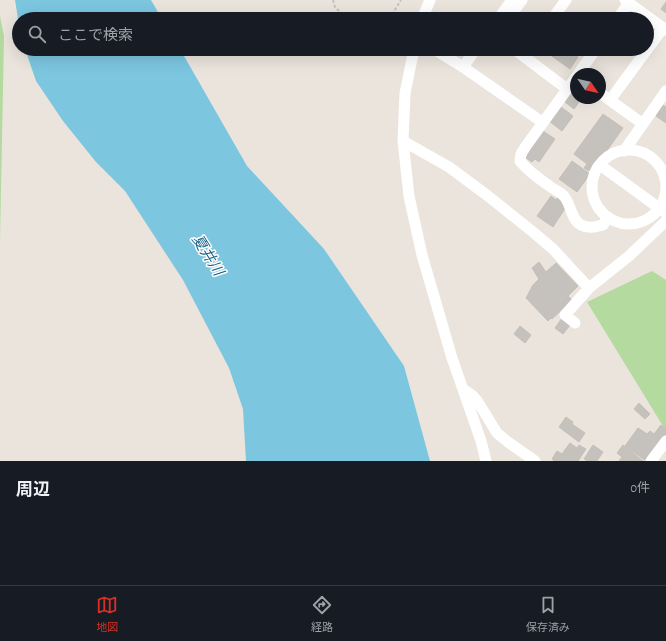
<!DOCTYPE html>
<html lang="ja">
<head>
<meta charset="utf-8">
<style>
	:root { --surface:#171b24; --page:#20242c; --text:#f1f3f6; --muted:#9ea1a6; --line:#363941; --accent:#d93025 }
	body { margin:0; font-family:"Alegreya Sans","Noto Sans JP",sans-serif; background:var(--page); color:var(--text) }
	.compass { position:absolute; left:570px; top:68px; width:36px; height:36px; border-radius:50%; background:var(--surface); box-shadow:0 4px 16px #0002; rotate:124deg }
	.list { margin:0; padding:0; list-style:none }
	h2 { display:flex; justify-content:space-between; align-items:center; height:52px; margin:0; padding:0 16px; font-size:17px }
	h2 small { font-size:13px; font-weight:400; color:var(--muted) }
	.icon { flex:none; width:22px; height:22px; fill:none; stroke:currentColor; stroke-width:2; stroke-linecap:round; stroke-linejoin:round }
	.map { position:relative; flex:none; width:666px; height:461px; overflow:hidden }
	.search { position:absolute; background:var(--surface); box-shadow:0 4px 16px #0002; left:12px; right:12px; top:12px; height:44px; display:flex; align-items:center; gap:10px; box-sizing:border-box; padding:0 14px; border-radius:22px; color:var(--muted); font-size:15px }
	.sheet { height:124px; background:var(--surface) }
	nav { display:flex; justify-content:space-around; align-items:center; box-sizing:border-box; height:56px; border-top:1px solid var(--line); background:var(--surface); font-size:11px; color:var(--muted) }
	nav a { display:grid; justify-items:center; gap:2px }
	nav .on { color:var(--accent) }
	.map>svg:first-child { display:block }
	.green { fill:#b4da9f }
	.water { fill:#7cc6e0 }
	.building { fill:#c5c1bc; stroke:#c5bfb7 }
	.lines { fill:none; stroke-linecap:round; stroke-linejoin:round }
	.path { stroke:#c3c3c3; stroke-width:2; stroke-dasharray:3 2; stroke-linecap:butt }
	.minor { stroke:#fff; stroke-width:11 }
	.labels { text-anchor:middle; stroke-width:3; stroke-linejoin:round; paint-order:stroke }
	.water-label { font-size:15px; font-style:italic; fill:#1d6589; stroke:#fff }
</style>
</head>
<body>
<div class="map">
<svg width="666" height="461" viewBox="0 0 666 461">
	<rect width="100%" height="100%" fill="#eae4dd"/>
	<path class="green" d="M0,16L4,36L0,241Z
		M652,271L666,280V431L587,302Z"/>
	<path class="water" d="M15,0H151L162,19H19V25Z
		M25,49H180L247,166L324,249L404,366L430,461H246L243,409L229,368L183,280L125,191L96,162L63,121L36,81Z"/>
	<path class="building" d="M666,2V13L661,9Z
		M566,13L574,19H561Z
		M553,49H567L578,57L570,69L549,54Z
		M572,91L576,94V98H582L574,109L565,102Z
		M663,105L666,107V123L656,116Z
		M561,107L573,116L562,131L549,121Z
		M603,114L623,128L594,169L592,167L589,171L584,168L587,164L574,154Z
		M543,131L555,139L539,162L535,159L532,162L526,158L528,154H527Z
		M572,161L590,174L577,192L559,179Z
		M551,196L556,200L557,198L562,202L561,203L566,207L553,227L537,216Z
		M539,262L546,272L556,263L578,286L568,296L573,301L566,306L552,319L551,318L548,321L526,298L533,285L539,279L532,268Z
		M562,318L570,325L563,334L555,328Z
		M520,326L531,335L525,343L514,334Z
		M639,403L650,414L645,419L634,409Z
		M566,417L573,422L572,424L585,433L579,442L559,427Z
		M661,425L666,429V434L647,461H646L625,446L638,428L647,434L650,431L654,434Z
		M570,443L577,448L579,445L586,449L578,461H553L554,460L552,459L557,451L562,454Z
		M593,445L603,452L597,461H588L584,459Z
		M623,445L643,461H619L622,457L617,453Z"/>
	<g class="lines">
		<path class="path" d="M333,0L335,7L347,19
			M383,19L393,13L401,0"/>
		<path class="minor" d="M625,0L666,30
			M422,19L430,0
			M498,19L512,0
			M508,19L522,0
			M552,19L566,0
			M617,19L629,3
			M414,49L405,93L403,141L409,196L422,255L452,358L481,441L486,461
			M514,49L567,89
			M437,51L463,67L542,122
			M463,67L476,49
			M578,74L596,49
			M576,77L526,146L521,154L520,161C528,171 538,178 548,185C553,189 560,192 564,196C571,204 571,220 581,225C589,229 595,227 603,225L608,217
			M600,93L643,124
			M610,100L663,28
			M403,141L449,167L488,196L533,232L553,249L589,288L629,256L666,221
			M592 187a37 37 0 1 1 74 0a37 37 0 1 1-74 0Z
			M624,151L666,91
			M600,165L666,213
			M575,323L565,315L589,288
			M463,389L473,396L478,402L497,433L508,442L535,461
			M651,461L666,441"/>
	</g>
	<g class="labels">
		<g class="water-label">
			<text transform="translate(208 255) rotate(58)" y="5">夏井川</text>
		</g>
	</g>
</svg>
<svg class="compass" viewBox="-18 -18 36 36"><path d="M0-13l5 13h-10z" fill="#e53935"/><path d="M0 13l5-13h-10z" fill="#9ea1a6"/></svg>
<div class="search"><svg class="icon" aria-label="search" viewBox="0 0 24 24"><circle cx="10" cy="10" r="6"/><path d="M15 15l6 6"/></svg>ここで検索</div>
</div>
<section class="sheet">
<h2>周辺<small>0件</small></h2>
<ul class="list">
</ul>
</section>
<nav>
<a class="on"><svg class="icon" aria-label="map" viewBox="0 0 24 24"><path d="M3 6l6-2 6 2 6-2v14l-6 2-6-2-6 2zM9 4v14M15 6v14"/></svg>地図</a>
<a><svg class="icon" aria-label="directions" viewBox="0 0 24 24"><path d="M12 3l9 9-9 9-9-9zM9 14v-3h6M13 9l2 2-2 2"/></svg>経路</a>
<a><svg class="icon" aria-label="saved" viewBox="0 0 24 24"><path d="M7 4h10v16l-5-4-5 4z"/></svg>保存済み</a>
</nav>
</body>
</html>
